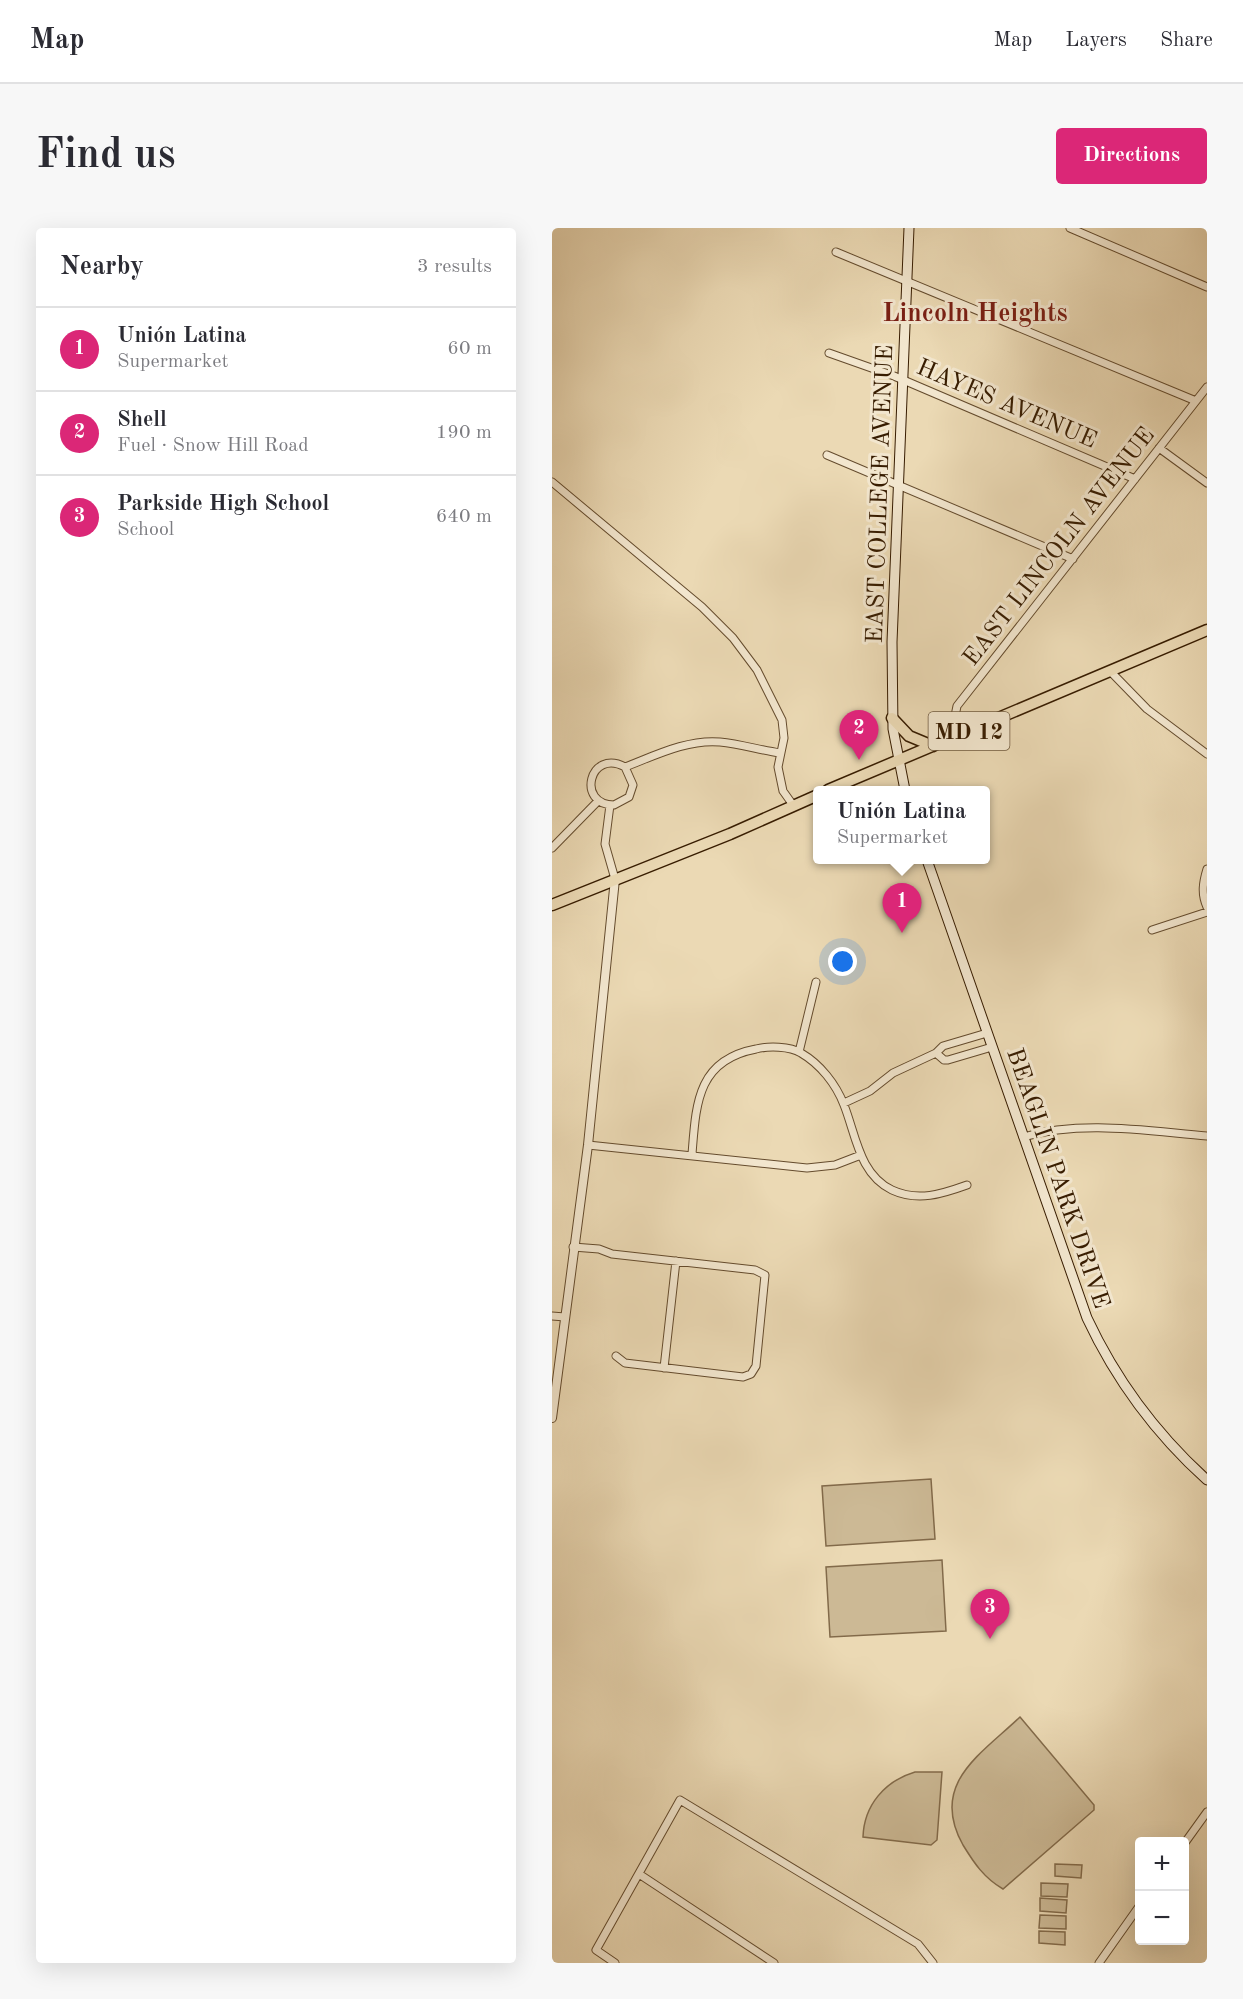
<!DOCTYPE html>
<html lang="en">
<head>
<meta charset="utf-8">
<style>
	:root { --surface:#fff; --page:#f7f7f7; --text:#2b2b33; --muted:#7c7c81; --line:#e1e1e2; --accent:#db2777 }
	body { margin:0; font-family:"Old Standard TT",serif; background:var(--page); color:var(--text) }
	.controls { position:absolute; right:18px; bottom:18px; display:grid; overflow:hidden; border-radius:6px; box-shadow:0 6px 24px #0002 }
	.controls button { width:54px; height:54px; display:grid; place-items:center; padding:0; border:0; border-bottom:2px solid var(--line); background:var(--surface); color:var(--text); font:30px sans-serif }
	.you { position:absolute; left:291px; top:734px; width:21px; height:21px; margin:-15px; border:4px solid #fff; border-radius:50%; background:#1a73e8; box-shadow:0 0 0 9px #1a73e833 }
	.badge { display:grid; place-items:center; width:39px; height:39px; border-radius:50%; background:var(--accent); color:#fff; font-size:20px; font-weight:700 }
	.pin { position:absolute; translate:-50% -50px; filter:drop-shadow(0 2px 3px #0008) }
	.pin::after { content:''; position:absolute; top:32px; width:21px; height:18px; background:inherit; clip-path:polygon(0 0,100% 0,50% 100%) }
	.popup { position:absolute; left:261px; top:558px; width:177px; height:78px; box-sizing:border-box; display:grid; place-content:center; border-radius:6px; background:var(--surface); filter:drop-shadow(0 2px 4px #0005); font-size:20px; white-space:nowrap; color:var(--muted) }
	.popup b { font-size:22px; color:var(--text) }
	.popup::after { content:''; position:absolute; left:50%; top:100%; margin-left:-12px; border:12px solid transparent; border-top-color:var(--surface) }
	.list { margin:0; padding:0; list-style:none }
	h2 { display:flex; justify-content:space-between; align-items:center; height:78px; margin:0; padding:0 24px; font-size:26px }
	h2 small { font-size:20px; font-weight:400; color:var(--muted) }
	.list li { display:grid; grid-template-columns:39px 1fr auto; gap:18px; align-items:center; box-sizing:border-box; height:84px; padding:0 24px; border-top:2px solid var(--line) }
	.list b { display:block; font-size:22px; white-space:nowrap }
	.list p { margin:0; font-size:20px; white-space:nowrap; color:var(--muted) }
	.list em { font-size:20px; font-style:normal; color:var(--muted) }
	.map { position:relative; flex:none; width:655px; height:1735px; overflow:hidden; border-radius:6px }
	header { display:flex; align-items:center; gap:36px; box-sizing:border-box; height:84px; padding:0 30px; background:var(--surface); border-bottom:2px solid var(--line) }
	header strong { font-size:28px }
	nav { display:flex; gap:33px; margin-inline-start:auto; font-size:21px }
	.intro { display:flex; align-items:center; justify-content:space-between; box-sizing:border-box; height:144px; padding:0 36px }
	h1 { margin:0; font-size:42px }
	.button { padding:15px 27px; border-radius:6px; background:var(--accent); color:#fff; font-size:21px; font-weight:700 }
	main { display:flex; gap:36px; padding:0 36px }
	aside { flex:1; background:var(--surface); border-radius:6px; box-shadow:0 6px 24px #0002 }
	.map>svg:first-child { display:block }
	.green { fill:#ccb995; stroke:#826a4a; stroke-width:1.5 }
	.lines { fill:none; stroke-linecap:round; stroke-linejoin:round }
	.minor-casing { stroke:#644b2d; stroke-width:9 }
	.tertiary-casing { stroke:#644b2d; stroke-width:10 }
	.secondary-casing { stroke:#371c00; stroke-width:11 }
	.primary-casing { stroke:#371c00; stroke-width:13 }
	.minor { stroke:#f2e6ce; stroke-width:7 }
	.tertiary { stroke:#f2e6ce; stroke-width:8 }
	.secondary { stroke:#f2e6ce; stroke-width:9 }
	.primary { stroke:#ebd9b4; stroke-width:10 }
	.labels { text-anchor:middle; stroke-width:6; stroke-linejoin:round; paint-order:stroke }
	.shield { fill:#f2e6ce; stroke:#6f593e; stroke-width:1.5 }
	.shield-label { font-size:22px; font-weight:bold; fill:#371c00 }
	.street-label { font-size:24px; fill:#371c00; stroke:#f2e6ce }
	.neighbourhood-label { font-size:26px; font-weight:bold; fill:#7a1f14; stroke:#f2e6ce }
</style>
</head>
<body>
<header>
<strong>Map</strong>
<nav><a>Map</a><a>Layers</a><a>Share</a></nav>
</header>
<div class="intro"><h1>Find us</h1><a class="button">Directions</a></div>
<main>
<aside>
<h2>Nearby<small>3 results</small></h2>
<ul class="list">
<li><span class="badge">1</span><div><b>Unión Latina</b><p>Supermarket</p></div><em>60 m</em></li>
<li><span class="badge">2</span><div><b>Shell</b><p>Fuel · Snow Hill Road</p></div><em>190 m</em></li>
<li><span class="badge">3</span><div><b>Parkside High School</b><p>School</p></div><em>640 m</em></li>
</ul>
</aside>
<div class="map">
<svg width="655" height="1735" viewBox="0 0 655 1735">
	<rect width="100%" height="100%" fill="#ebd9b4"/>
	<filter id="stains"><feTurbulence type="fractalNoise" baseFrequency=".00333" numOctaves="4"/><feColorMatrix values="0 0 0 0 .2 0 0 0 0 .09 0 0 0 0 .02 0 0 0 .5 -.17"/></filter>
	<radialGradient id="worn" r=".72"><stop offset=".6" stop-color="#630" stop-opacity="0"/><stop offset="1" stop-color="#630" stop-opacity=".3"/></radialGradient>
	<path class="green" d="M379,1251L383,1311L274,1318L270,1258Z
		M390,1332L394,1403L278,1409L274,1339Z
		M468,1489L542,1577V1582L451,1661C432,1650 422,1635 411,1617C377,1556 428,1527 468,1489Z
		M363,1544H390L385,1612L379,1617L311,1609C312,1577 333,1553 363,1544Z
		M503,1636L530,1637L529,1650L503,1648Z
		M489,1655L516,1656L515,1669L489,1668Z
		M488,1670L515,1672L514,1685L488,1683Z
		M488,1687L514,1688V1701L487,1700Z
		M487,1703L513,1704V1717L487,1715Z"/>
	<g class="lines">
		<g class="minor-casing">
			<path id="minor" d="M518,0L655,59
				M284,24L644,173
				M277,125L342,148L583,251
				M607,220L655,255
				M275,227L521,331
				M0,254L150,379L181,410L205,442L230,492L232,510L226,539L231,563L241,577
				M559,444L595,481L655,526
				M405,508L403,488L405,478L655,159
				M73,539L81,557L77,569L62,577C24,577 37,520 73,539C102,528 135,511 168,514C188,516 208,522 228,525
				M58,577L53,616L63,651
				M0,620L46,573
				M655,641C651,654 649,666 655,679
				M600,702L655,684
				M247,824L264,754
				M384,825L392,832H396L440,819
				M292,875L318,863L341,845L384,825L391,818L435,805
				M471,909C530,892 594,903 655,908
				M36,917L255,940L283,937L309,927
				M140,926C144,876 145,832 204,821C216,818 238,818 249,825C268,836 284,856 292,877C304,907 307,946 340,962C366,974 390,966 415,957
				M21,1019L47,1021L60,1026L203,1042L213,1047L204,1138L199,1146L191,1149L73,1135L64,1128
				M0,1088L13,1089
				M112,1140L124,1033
				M632,1616L655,1584
				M87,1646L222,1735
				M63,1735L44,1722L128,1572L366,1716L381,1735
				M547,1735L588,1677"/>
		</g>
		<g class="tertiary-casing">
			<path id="tertiary" d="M0,1190L36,917L63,651"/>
		</g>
		<g class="secondary-casing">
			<path id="secondary" d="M353,562L341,501L340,414L357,0
				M375,632L535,1090C564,1152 604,1206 655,1252"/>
		</g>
		<g class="primary-casing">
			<path id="primary" d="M340,490L357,508L381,518
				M276,562L655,402
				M0,677L178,606L266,567"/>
		</g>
		<use href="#minor" class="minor"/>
		<use href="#tertiary" class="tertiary"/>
		<use href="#secondary" class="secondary"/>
		<use href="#primary" class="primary"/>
	</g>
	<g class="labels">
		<rect class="shield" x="376.5" y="484" width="81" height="38" rx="4.5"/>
		<g class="shield-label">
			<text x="417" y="511">MD 12</text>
		</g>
		<g class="street-label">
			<text transform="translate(455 175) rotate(23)" y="8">HAYES AVENUE</text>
			<text transform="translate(327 266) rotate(-88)" y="8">EAST COLLEGE AVENUE</text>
			<text transform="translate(506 318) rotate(-52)" y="8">EAST LINCOLN AVENUE</text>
			<text transform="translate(507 950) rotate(71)" y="8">BEAGLIN PARK DRIVE</text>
		</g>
		<g class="neighbourhood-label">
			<text x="423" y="93">Lincoln Heights</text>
		</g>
	</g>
	<rect width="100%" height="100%" filter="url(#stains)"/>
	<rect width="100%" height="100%" fill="url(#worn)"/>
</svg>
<div class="controls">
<button>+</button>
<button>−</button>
</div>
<div class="you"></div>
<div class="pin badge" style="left:350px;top:705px">1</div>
<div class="popup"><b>Unión Latina</b>Supermarket</div>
<div class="pin badge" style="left:307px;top:532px">2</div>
<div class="pin badge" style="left:438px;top:1411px">3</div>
</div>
</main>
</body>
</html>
